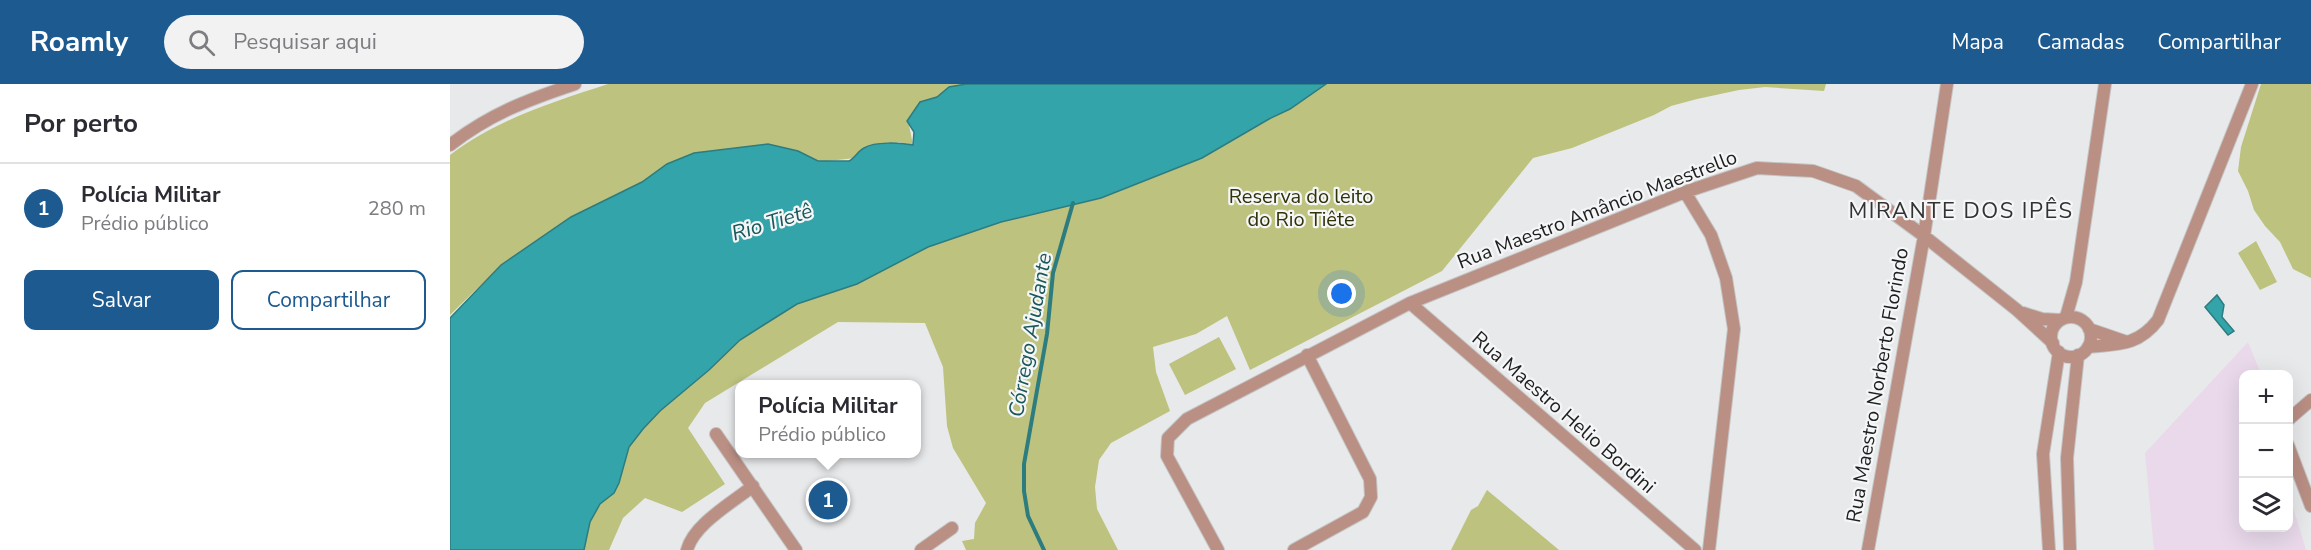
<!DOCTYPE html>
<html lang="pt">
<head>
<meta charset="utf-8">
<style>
	:root { --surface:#fff; --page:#f2f2f3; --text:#2b2b33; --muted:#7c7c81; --line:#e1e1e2; --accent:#1c5a90 }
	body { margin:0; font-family:"Nunito Sans",sans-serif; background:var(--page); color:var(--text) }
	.controls { position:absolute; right:18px; bottom:18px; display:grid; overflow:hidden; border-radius:12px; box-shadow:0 6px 24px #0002 }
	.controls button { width:54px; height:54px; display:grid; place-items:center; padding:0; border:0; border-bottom:2px solid var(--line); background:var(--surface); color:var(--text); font:30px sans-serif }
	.you { position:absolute; left:892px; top:210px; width:21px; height:21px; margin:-15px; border:4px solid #fff; border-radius:50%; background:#1a73e8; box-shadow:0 0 0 9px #1a73e833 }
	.badge { display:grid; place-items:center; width:39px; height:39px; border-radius:50%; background:var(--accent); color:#fff; font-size:20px; font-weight:700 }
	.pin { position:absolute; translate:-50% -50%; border:3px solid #fff; box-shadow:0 2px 6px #0006 }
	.popup { position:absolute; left:285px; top:296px; width:186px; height:78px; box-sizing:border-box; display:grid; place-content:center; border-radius:12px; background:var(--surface); filter:drop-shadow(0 2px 4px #0005); font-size:20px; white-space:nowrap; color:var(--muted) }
	.popup b { font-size:22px; color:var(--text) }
	.popup::after { content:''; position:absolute; left:50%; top:100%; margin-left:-12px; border:12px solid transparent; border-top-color:var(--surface) }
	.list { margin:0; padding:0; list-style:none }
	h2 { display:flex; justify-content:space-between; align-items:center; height:78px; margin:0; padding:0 24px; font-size:26px }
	h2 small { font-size:20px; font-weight:400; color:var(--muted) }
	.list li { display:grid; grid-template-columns:39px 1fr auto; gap:18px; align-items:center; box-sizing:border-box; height:90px; padding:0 24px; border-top:2px solid var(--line) }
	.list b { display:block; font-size:22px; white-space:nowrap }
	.list p { margin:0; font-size:20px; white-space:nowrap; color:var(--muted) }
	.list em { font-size:20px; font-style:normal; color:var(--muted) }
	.actions { display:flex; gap:12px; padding:18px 24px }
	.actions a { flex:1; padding:14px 0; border:2px solid var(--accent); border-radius:12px; text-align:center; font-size:21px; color:var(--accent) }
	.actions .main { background:var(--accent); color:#fff }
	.icon { flex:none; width:33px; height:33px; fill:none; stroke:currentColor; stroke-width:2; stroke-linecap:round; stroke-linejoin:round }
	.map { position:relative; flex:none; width:1861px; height:466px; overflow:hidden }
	header { display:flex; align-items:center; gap:36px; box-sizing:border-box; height:84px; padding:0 30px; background:var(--accent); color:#fff }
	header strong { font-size:28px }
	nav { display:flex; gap:33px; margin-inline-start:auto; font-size:21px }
	.search { width:420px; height:54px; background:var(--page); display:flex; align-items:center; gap:15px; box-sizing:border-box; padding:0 21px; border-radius:33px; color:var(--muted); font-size:22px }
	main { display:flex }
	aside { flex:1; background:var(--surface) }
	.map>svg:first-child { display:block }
	.education { fill:#e9d9eb }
	.green { fill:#bdc27e }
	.water { fill:#33a4a9; stroke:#2d7c7f; stroke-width:1.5 }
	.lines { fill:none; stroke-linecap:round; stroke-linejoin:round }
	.stream { stroke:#2d7c7f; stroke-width:4 }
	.street-casing { stroke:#c4c4c5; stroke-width:14 }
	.street { stroke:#ba8f84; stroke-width:12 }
	.labels { text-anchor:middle; stroke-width:4.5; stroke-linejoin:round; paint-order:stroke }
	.park-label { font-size:20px; fill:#313207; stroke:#f5f6f7 }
	.street-label { font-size:20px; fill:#1e1e1e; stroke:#f5f6f7 }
	.water-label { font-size:21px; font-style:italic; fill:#195759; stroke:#f5f6f7 }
	.quarter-label { font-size:22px; letter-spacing:1.5px; fill:#323233; stroke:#f5f6f7 }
</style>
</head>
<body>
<header>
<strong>Roamly</strong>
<div class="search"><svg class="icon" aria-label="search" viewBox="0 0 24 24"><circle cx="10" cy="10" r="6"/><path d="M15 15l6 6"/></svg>Pesquisar aqui</div>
<nav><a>Mapa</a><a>Camadas</a><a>Compartilhar</a></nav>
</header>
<main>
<aside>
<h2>Por perto<small></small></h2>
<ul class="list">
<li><span class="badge">1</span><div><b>Polícia Militar</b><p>Prédio público</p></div><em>280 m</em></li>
</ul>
<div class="actions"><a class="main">Salvar</a><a>Compartilhar</a></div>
</aside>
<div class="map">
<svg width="1861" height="466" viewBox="0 0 1861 466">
	<rect width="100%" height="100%" fill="#e8e9ea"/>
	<path class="education" d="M1798,258L1811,290H1794V444H1838L1839,410L1856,466H1704L1695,369Z"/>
	<path class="green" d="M158,0H536L458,36L463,61L449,58L405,74L192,98L51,181L0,231V71C48,35 103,18 158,0Z
		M822,0H1376L1374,7L1315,3L1289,6L1247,15L1221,22L1204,31L1122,64L1083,74L992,187L800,286L777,232L746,250L703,263L706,288L720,327L661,359L649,376L645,403L647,425L668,466H516L512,457L524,455L525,439L536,419L503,364L497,342L493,283L475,239L388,238L255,319L238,344L275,400L232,428L195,414L173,434L159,466H134L135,456L132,393L258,250Z
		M1811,0H1861V194L1843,185L1830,158L1815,142L1804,126L1798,107L1788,87L1791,63Z
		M1806,157L1827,198L1810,206L1788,169Z
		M769,253L786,285L735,311L719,280Z
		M1037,406L1109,466H1001L1021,426L1028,422Z"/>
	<path class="water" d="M516,0H876L840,25L819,35L752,74L651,114L551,138L478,163L407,200L347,220L312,242L290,256L259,286L210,327L193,345L179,363L169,399L164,409L150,420L140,438L134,466H0V234L51,181L121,133L192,98L217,80L244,69L318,60L348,67L368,77H399C405,74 408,67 414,64C425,57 451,59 463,61L464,48L457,37L470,18L487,13L499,3Z
		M1767,211L1774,221L1772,233L1784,247L1778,251L1755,223Z"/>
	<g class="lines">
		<path class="stream" d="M594,466L578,432L574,407V380L597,250L603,189L623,119"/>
		<g class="street-casing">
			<path id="street" d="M0,61C40,30 77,16 125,0
				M1235,108L1261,151L1276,194L1284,245L1259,466
				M960,219L1245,466
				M1573,229L1592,235L1610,236
				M1616,233L1626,198L1655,0
				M1601 253a20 20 0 1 1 40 0a20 20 0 1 1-40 0Z
				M1639,245L1677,258
				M1638,263C1668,260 1688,262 1708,236L1802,0
				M1838,336L1861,316
				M266,350L346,466
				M1838,361L1861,422
				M237,466C244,440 282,419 303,402
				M471,466L502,444
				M768,466L717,372L718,354L737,335L960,219L1235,108L1307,84L1363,87L1406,102L1474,152L1567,226L1603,259
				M844,466L913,428L921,413L920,395L857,271
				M1418,466L1474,152L1497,0
				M1599,466L1593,370L1609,268
				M1620,466L1617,374L1628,271"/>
		</g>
		<use href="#street" class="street"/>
	</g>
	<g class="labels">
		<g class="park-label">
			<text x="851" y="119">Reserva do leito<tspan x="851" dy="23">do Rio Tiête</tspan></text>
		</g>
		<g class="street-label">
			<text transform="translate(1147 125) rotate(-21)" y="7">Rua Maestro Amâncio Maestrello</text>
			<text transform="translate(1427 301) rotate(-80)" y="7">Rua Maestro Norberto Florindo</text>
			<text transform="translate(1114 328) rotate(41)" y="7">Rua Maestro Helio Bordini</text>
		</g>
		<g class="water-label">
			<text transform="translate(322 138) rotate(-17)" y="7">Rio Tietê</text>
			<text transform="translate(580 251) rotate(-80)" y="7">Córrego Ajudante</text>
		</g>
		<g class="quarter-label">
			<text x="1511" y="134">MIRANTE DOS IPÊS</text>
		</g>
	</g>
</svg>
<div class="controls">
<button>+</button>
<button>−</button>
<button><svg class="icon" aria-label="layers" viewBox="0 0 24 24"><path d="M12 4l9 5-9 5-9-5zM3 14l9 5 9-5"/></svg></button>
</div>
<div class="you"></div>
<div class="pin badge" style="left:378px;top:416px">1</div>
<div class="popup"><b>Polícia Militar</b>Prédio público</div>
</div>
</main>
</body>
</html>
